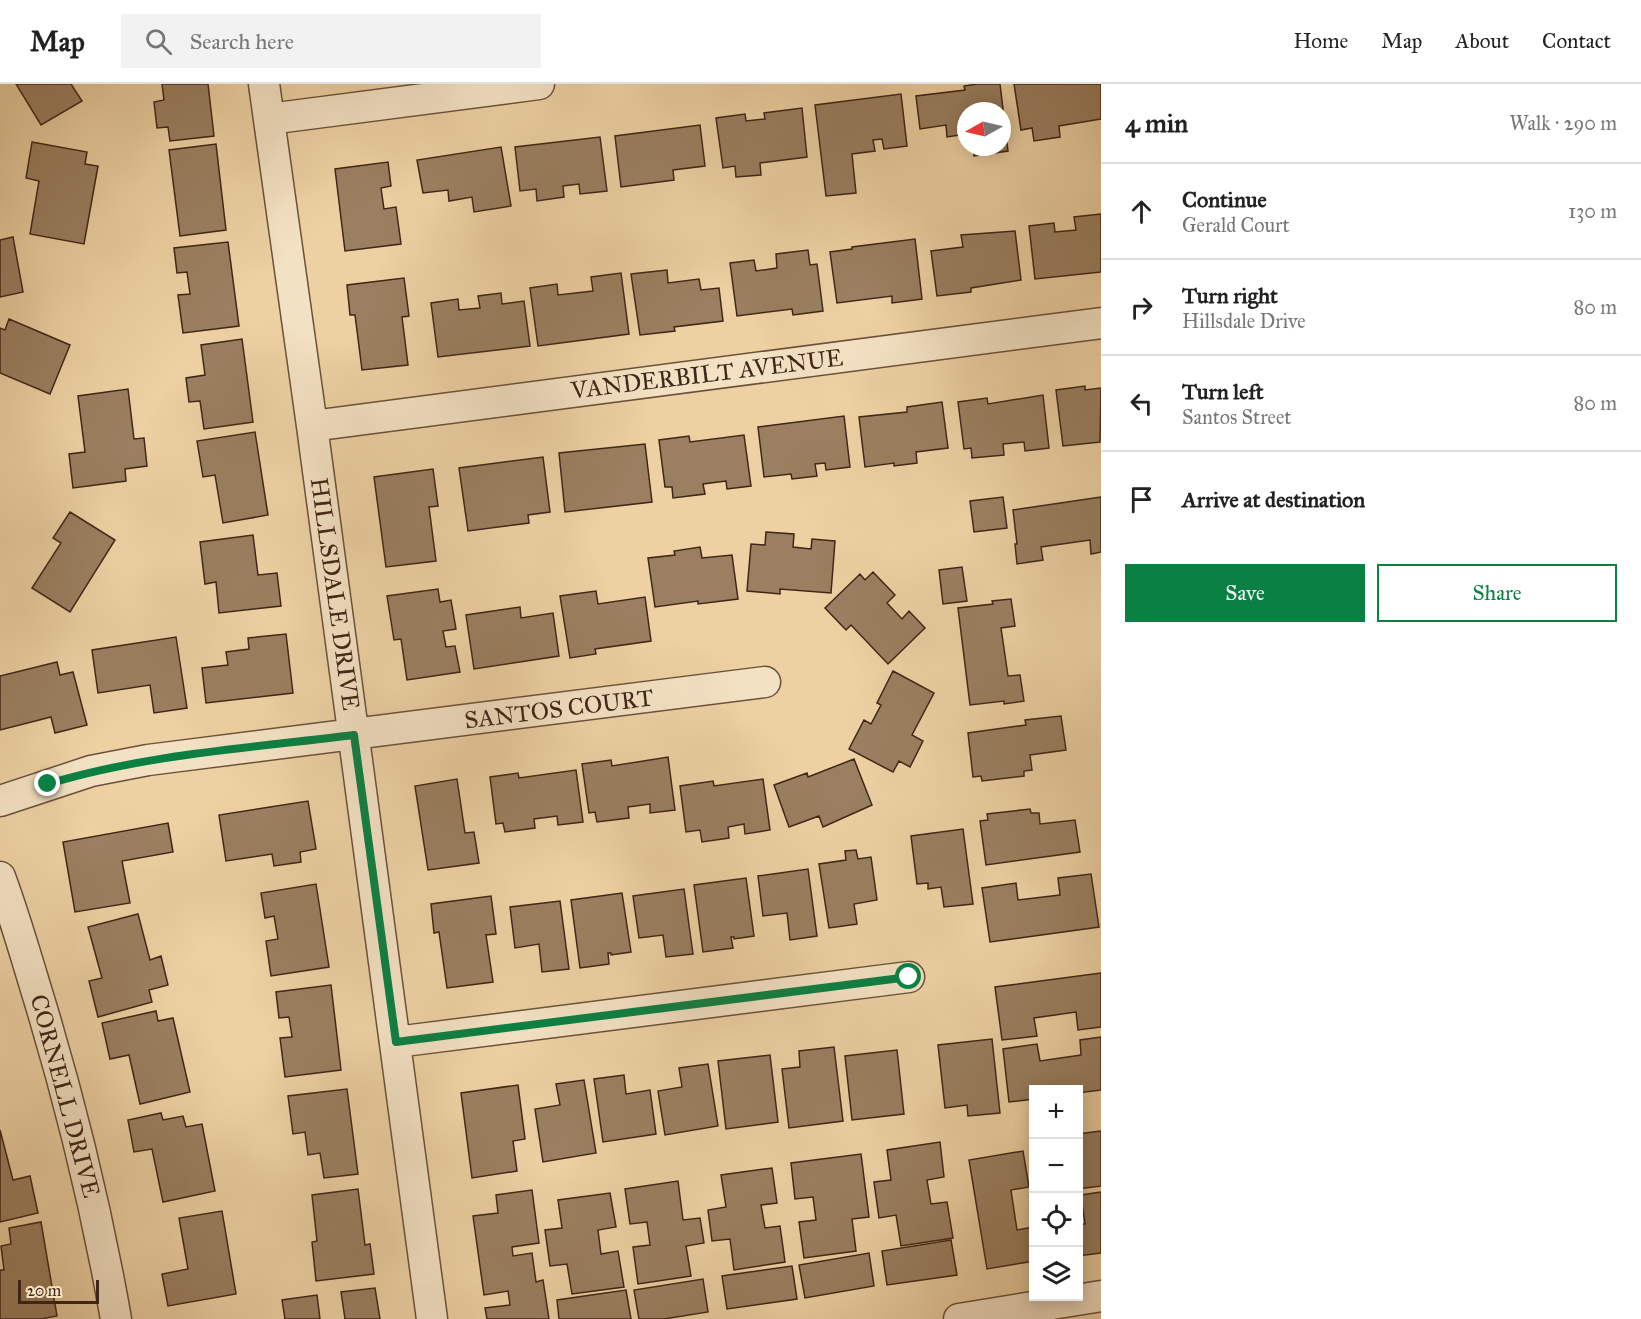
<!DOCTYPE html>
<html lang="en">
<head>
<meta charset="utf-8">
<style>
	:root { --surface:#fff; --page:#f2f2f2; --text:#222; --muted:#767676; --line:#e0e0e0; --accent:#0b8043 }
	body { margin:0; font-family:"IM FELL Great Primer",serif; background:var(--page); color:var(--text) }
	.controls { position:absolute; right:18px; bottom:18px; display:grid; overflow:hidden; border-radius:0px; box-shadow:0 3px 15px #0003 }
	.controls button { width:54px; height:54px; display:grid; place-items:center; padding:0; border:0; border-bottom:2px solid var(--line); background:var(--surface); color:var(--text); font:30px sans-serif }
	.compass { position:absolute; left:957px; top:18px; width:54px; height:54px; border-radius:50%; background:var(--surface); box-shadow:0 3px 15px #0003; rotate:262deg }
	.scale { position:absolute; left:18px; bottom:15px; width:81px; box-sizing:border-box; padding-left:6px; border:3px solid #402617; border-top:0; font-size:16px; line-height:21px; white-space:nowrap; color:#402617; -webkit-text-stroke:4px #f3e1c3; paint-order:stroke }
	.stop { position:absolute; width:18px; height:18px; margin:-14px; border:4px solid #0b8043; border-radius:50%; background:#fff }
	.stop.end { background:#0b8043; border-color:#fff; box-shadow:0 2px 6px #0008 }
	.list { margin:0; padding:0; list-style:none }
	h2 { display:flex; justify-content:space-between; align-items:center; height:78px; margin:0; padding:0 24px; font-size:26px }
	h2 small { font-size:20px; font-weight:400; color:var(--muted) }
	.list li { display:grid; grid-template-columns:39px 1fr auto; gap:18px; align-items:center; box-sizing:border-box; height:96px; padding:0 24px; border-top:2px solid var(--line) }
	.list b { display:block; font-size:22px; white-space:nowrap }
	.list p { margin:0; font-size:20px; white-space:nowrap; color:var(--muted) }
	.list em { font-size:20px; font-style:normal; color:var(--muted) }
	.actions { display:flex; gap:12px; padding:18px 24px }
	.actions a { flex:1; padding:14px 0; border:2px solid var(--accent); border-radius:0px; text-align:center; font-size:21px; color:var(--accent) }
	.actions .main { background:var(--accent); color:#fff }
	.icon { flex:none; width:33px; height:33px; fill:none; stroke:currentColor; stroke-width:2; stroke-linecap:round; stroke-linejoin:round }
	.map { position:relative; flex:none; width:1101px; height:1235px; overflow:hidden }
	header { display:flex; align-items:center; gap:36px; box-sizing:border-box; height:84px; padding:0 30px; background:var(--surface); border-bottom:2px solid var(--line) }
	header strong { font-size:28px }
	nav { display:flex; gap:33px; margin-inline-start:auto; font-size:21px }
	.search { width:420px; height:54px; background:var(--page); display:flex; align-items:center; gap:15px; box-sizing:border-box; padding:0 21px; border-radius:0px; color:var(--muted); font-size:22px }
	main { display:flex }
	aside { flex:1; background:var(--surface) }
	.map>svg:first-child { display:block }
	.building { fill:#9a7f60; stroke:#402617; stroke-width:1.5 }
	.lines { fill:none; stroke-linecap:round; stroke-linejoin:round }
	.minor-casing { stroke:#6b513a; stroke-width:33 }
	.minor { stroke:#f3e1c3; stroke-width:30 }
	.route { stroke:#0b8043; stroke-width:8 }
	.labels { text-anchor:middle; stroke-width:4.5; stroke-linejoin:round; paint-order:stroke }
	.street-label { font-size:24px; fill:#402617; stroke:#f3e1c3 }
</style>
</head>
<body>
<header>
<strong>Map</strong>
<div class="search"><svg class="icon" aria-label="search" viewBox="0 0 24 24"><circle cx="10" cy="10" r="6"/><path d="M15 15l6 6"/></svg>Search here</div>
<nav><a>Home</a><a>Map</a><a>About</a><a>Contact</a></nav>
</header>
<main>
<div class="map">
<svg width="1101" height="1235" viewBox="0 0 1101 1235">
	<rect width="100%" height="100%" fill="#edd1a3"/>
	<filter id="stains"><feTurbulence type="fractalNoise" baseFrequency=".00333" numOctaves="4"/><feColorMatrix values="0 0 0 0 .2 0 0 0 0 .09 0 0 0 0 .02 0 0 0 .5 -.17"/></filter>
	<radialGradient id="worn" r=".72"><stop offset=".6" stop-color="#630" stop-opacity="0"/><stop offset="1" stop-color="#630" stop-opacity=".3"/></radialGradient>
	<path class="building" d="M16,0H71L82,17L41,41Z
		M162,0H208L214,52L170,57L168,43L157,44L154,18L164,16Z
		M977,0H1000L1008,67L974,72L973,63H1002V27H966V50L947,53L946,41L920,45L916,12L965,6L964,2Z
		M1014,0H1101V35L1059,42L1060,53L1034,57L1032,44L1021,46Z
		M901,10L907,62L884,65L882,55L873,56L875,67L852,70L856,109L826,112L815,21Z
		M802,24L807,73L760,79L761,91L736,93L735,82L723,84L716,34L745,30L746,37L765,35L764,29Z
		M700,41L705,82L673,86L674,96L621,103L615,52Z
		M600,53L607,107L580,110L579,100L563,102L564,113L537,117L536,105L520,107L515,63Z
		M32,58L87,68L85,80L98,82L84,160L30,150L39,97L26,94Z
		M216,60L226,146L180,152L169,66Z
		M501,63L511,122L474,128L472,113L449,117L448,106L423,109L417,76Z
		M388,78L391,102L381,104L384,125L396,123L401,160L345,167L335,85Z
		M1101,130V188L1035,195L1029,142L1054,139L1055,148L1076,146L1074,133Z
		M1015,147L1021,196L971,204V208L937,212L931,167L963,163L961,151Z
		M13,153L23,208L0,213V156Z
		M915,155L922,215L892,219V212L837,219L830,168L852,165V163Z
		M228,158L239,242L183,249L178,211L190,210L187,188L177,189L174,164Z
		M808,166L810,181L817,180L823,227L793,231L792,225L737,232L730,179L754,176L756,187L777,184L776,170Z
		M667,186L668,199L699,195L701,206L719,204L723,237L674,243L675,247L640,251L631,190Z
		M621,189L629,250L538,262L530,204L557,200L558,211L593,207L591,193Z
		M404,194L409,232L402,233L408,281L362,286L355,231H350L347,201Z
		M501,209L502,220L524,217L530,262L438,273L431,219L458,215L459,226L480,224L478,212Z
		M9,235L70,261L50,310L0,289V244L5,246Z
		M242,255L253,338L204,345L200,317L189,318L186,294L205,291L201,261Z
		M1085,302V306L1101,304L1100,358L1063,362L1056,306Z
		M128,305L134,355L144,354L147,382L125,385L126,397L73,404L69,370L85,368L78,312Z
		M1043,311L1049,364L1025,367L1024,358L1003,360L1004,371L972,374L971,364L964,365L958,318L987,314L988,320Z
		M942,318L948,364L916,368L917,379L894,382V379L865,383L859,333L907,328V323Z
		M844,332L850,383L826,386L825,379L815,380L817,392L792,395L791,390L764,393L758,343Z
		M255,348L268,431L223,439L215,391L203,393L197,357Z
		M744,351L751,402L727,405L726,397L703,400L705,410L673,414L672,403H665L659,356L689,352L690,358Z
		M645,360L652,418L565,428L559,369Z
		M543,373L550,428L528,431L529,439L468,447L459,384Z
		M433,385L438,422L429,423L436,477L386,483L374,393Z
		M1003,413L1007,444L974,448L970,417Z
		M1101,413V468L1091,470L1090,456L1041,463L1043,476L1017,480L1015,460H1017L1013,426Z
		M70,428L115,456L70,528L32,504L61,459L53,454Z
		M766,448L794,450L793,463L811,465L812,455L835,457L831,509L780,505V510L747,507L751,460L765,461Z
		M253,451L258,491L277,489L281,522L219,529L216,498L205,500L200,458Z
		M700,463L702,474L732,471L738,515L698,520V517L655,523L648,474L675,471L674,467Z
		M962,483L967,517L943,520L939,486Z
		M873,488L895,511L887,519L902,535L909,527L925,544L888,580L851,541L846,546L825,524L860,490L865,496Z
		M438,505L440,518L451,516L456,545L443,547L446,563L455,562L460,588L407,596L401,555L394,556L387,512Z
		M596,507L598,520L645,513L651,557L595,565L596,570L570,574L560,512Z
		M1011,515L1015,542L1001,544L1008,592L1020,591L1024,617L1004,620V617L970,621L958,524L993,520L992,517Z
		M520,523L521,534L553,529L559,572L474,585L466,531Z
		M286,550L293,609L206,619L202,584L228,581L226,568L249,565L248,554Z
		M176,553L187,624L154,629L150,601L98,609L92,566Z
		M57,578L60,591L73,588L87,641L55,649L51,633L0,646V592Z
		M893,587L934,609L912,651L923,657L910,683L899,677L893,688L849,665L864,636L871,640L881,621L877,619Z
		M1061,632L1066,666L1030,671L1032,686L1024,687V692L982,697L981,692L973,693L968,649L1026,641L1025,636Z
		M668,673L675,726L650,729V720L628,723L629,734L597,738L595,728L589,729L582,680L611,676L612,682Z
		M854,675L872,721L823,743L819,732L789,743L774,701L807,689L808,693Z
		M576,686L583,738L558,741L557,732L534,735L535,744L505,748L503,739L496,740L490,693L518,689L519,694Z
		M457,695L465,749L474,748L479,779L428,786L415,702Z
		M763,695L770,746L745,750L744,740L728,743L729,754L702,758L700,746L686,748L680,702L713,697L714,702Z
		M308,717L316,765L300,768L301,778L274,782L272,770L226,777L219,731Z
		M1030,725L1031,729H1039L1040,740L1075,736L1080,768L986,781L980,737L988,736L987,730Z
		M168,739L173,768L122,777L130,819L75,828L63,758Z
		M963,745L973,820L944,823L941,803L928,805V799L917,800L911,752Z
		M856,766L858,775L871,773L877,816L854,820L857,840L829,844L819,780L846,776L845,767Z
		M808,785L817,852L790,856L787,829L763,832L758,792Z
		M1091,790L1099,843L990,858L982,804L1016,799L1018,816L1060,811L1058,794Z
		M746,794L754,852L734,855V853H731L733,864L703,868L694,801Z
		M316,800L329,883L271,892L266,857L278,855L274,832L265,834L261,809Z
		M684,805L693,870L666,873L663,851L639,854L633,812Z
		M622,809L631,868L611,871V869H608L609,880L580,884L571,816Z
		M491,812L496,850L486,851L493,898L447,904L439,848L434,849L431,820Z
		M560,817L569,885L542,888L539,860L515,864L510,823Z
		M138,830L150,876L161,872L168,901L149,906L152,918L98,933L89,897L102,894L88,843Z
		M1101,889V943L1078,946L1076,928L1034,934L1037,952L1002,956L995,903Z
		M331,901L341,986L285,993L280,954L292,953L289,933L279,934L276,908Z
		M156,927L158,937L173,934L190,1008L140,1020L129,971L110,975L102,939Z
		M1101,953V1006L1078,1009V1006H1034V1015L1009,1018L1003,965L1037,960L1040,977L1081,971L1080,956Z
		M992,955L1000,1029L968,1032L967,1021L945,1024L938,961Z
		M834,963L843,1037L789,1044L782,985L800,983L799,967Z
		M897,966L904,1030L852,1036L845,972Z
		M770,971L778,1038L726,1045L718,977Z
		M708,980L718,1042L665,1051L658,1007L682,1003L679,984Z
		M624,991L626,1010L650,1006L656,1050L603,1058L594,995Z
		M584,996L596,1069L543,1078L535,1025L560,1021L556,1000Z
		M518,1001L525,1055L513,1057L517,1087L472,1094L461,1009Z
		M347,1005L358,1090L324,1094L320,1069L308,1071L305,1048L293,1050L288,1012Z
		M161,1029L163,1036L183,1032L186,1043L202,1040L215,1107L163,1118L152,1065L134,1068L128,1036Z
		M0,1046L13,1096L30,1092L38,1129L0,1138Z
		M1101,1047V1102L1078,1105V1050Z
		M940,1058L944,1093L927,1096L931,1120L947,1118L953,1154L901,1162L896,1131L879,1134L874,1098L891,1096L887,1066Z
		M1023,1067L1029,1103L1011,1106L1017,1146L1034,1143V1177L987,1185L969,1076Z
		M861,1070L869,1133L852,1135L856,1167L804,1174L799,1138L816,1136L813,1113L795,1115L791,1079Z
		M772,1084L777,1119L761,1121L765,1144L780,1142L785,1178L734,1186L730,1155L712,1157L708,1126L726,1123L721,1091Z
		M678,1097L683,1136L700,1134L704,1159L686,1162L691,1192L638,1200L633,1163L650,1161L647,1138L630,1140L625,1105Z
		M358,1105L365,1161L370,1160L374,1190L316,1197L312,1158L317,1157L312,1111Z
		M532,1106L539,1159L512,1163L513,1172L532,1169L536,1198L543,1196L549,1235H487L485,1224L510,1221L508,1207L484,1211L473,1132L498,1129L496,1111Z
		M1101,1108V1169L1078,1172V1140H1085L1081,1111Z
		M610,1109L616,1143L598,1146L601,1170L618,1167L624,1203L572,1210L567,1180L550,1182L545,1146L562,1144L558,1116Z
		M222,1127L236,1210L168,1222L162,1190L188,1185L179,1134Z
		M41,1138L57,1232L41,1235H0V1186H4L1,1162L11,1160L9,1144Z
		M951,1156L957,1191L887,1201L882,1167Z
		M869,1169L874,1202L805,1214L799,1181Z
		M792,1182L797,1215L727,1225L722,1192Z
		M703,1195L708,1228L664,1235H639L634,1206Z
		M375,1204L380,1235H345L341,1208Z
		M626,1206L631,1235H559L557,1216Z
		M317,1211L320,1235H285L282,1216Z"/>
	<g class="lines">
		<g class="minor-casing">
			<path id="minor" d="M264,0L312,342L432,1235
				M269,35L539,0
				M312,342L1101,239
				M0,717L91,687L148,676L765,598
				M0,793C13,828 24,865 35,902C69,1012 96,1122 116,1235
				M396,958L909,893
				M959,1235L1101,1212"/>
		</g>
		<use href="#minor" class="minor"/>
	</g>
	<g class="lines">
		<path class="route" d="M48,700C147,670 251,664 354,651L396,958L909,893"/>
	</g>
	<g class="labels">
		<g class="street-label">
			<text transform="translate(707 290) rotate(-7)" y="8">VANDERBILT AVENUE</text>
			<text transform="translate(335 510) rotate(82)" y="8">HILLSDALE DRIVE</text>
			<text transform="translate(559 625) rotate(-7)" y="8">SANTOS COURT</text>
			<text transform="translate(65 1012) rotate(75)" y="8">CORNELL DRIVE</text>
		</g>
	</g>
	<rect width="100%" height="100%" filter="url(#stains)"/>
	<rect width="100%" height="100%" fill="url(#worn)"/>
</svg>
<div class="controls">
<button>+</button>
<button>−</button>
<button><svg class="icon" aria-label="locate" viewBox="0 0 24 24"><circle cx="12" cy="12" r="6"/><path d="M12 2v4M12 18v4M2 12h4M18 12h4"/></svg></button>
<button><svg class="icon" aria-label="layers" viewBox="0 0 24 24"><path d="M12 4l9 5-9 5-9-5zM3 14l9 5 9-5"/></svg></button>
</div>
<svg class="compass" viewBox="-18 -18 36 36"><path d="M0-13l5 13h-10z" fill="#e53935"/><path d="M0 13l5-13h-10z" fill="#767676"/></svg>
<div class="scale">20 m</div>
<div class="stop" style="left:909px;top:893px"></div>
<div class="stop end" style="left:48px;top:700px"></div>
</div>
<aside>
<h2>4 min<small>Walk · 290 m</small></h2>
<ul class="list">
<li><svg class="icon" aria-label="ahead" viewBox="0 0 24 24"><path d="M12 20V5M6 11l6-6 6 6"/></svg><div><b>Continue</b><p>Gerald Court</p></div><em>130 m</em></li>
<li><svg class="icon" aria-label="right" viewBox="0 0 24 24"><path d="M7 20v-9h11M14 6l5 5-5 5"/></svg><div><b>Turn right</b><p>Hillsdale Drive</p></div><em>80 m</em></li>
<li><svg class="icon" aria-label="left" viewBox="0 0 24 24"><path d="M17 20v-9H6M10 6l-5 5 5 5"/></svg><div><b>Turn left</b><p>Santos Street</p></div><em>80 m</em></li>
<li><svg class="icon" aria-label="arrive" viewBox="0 0 24 24"><path d="M6 21V4h12l-3 4 3 4H6"/></svg><div><b>Arrive at destination</b></div></li>
</ul>
<div class="actions"><a class="main">Save</a><a>Share</a></div>
</aside>
</main>
</body>
</html>
